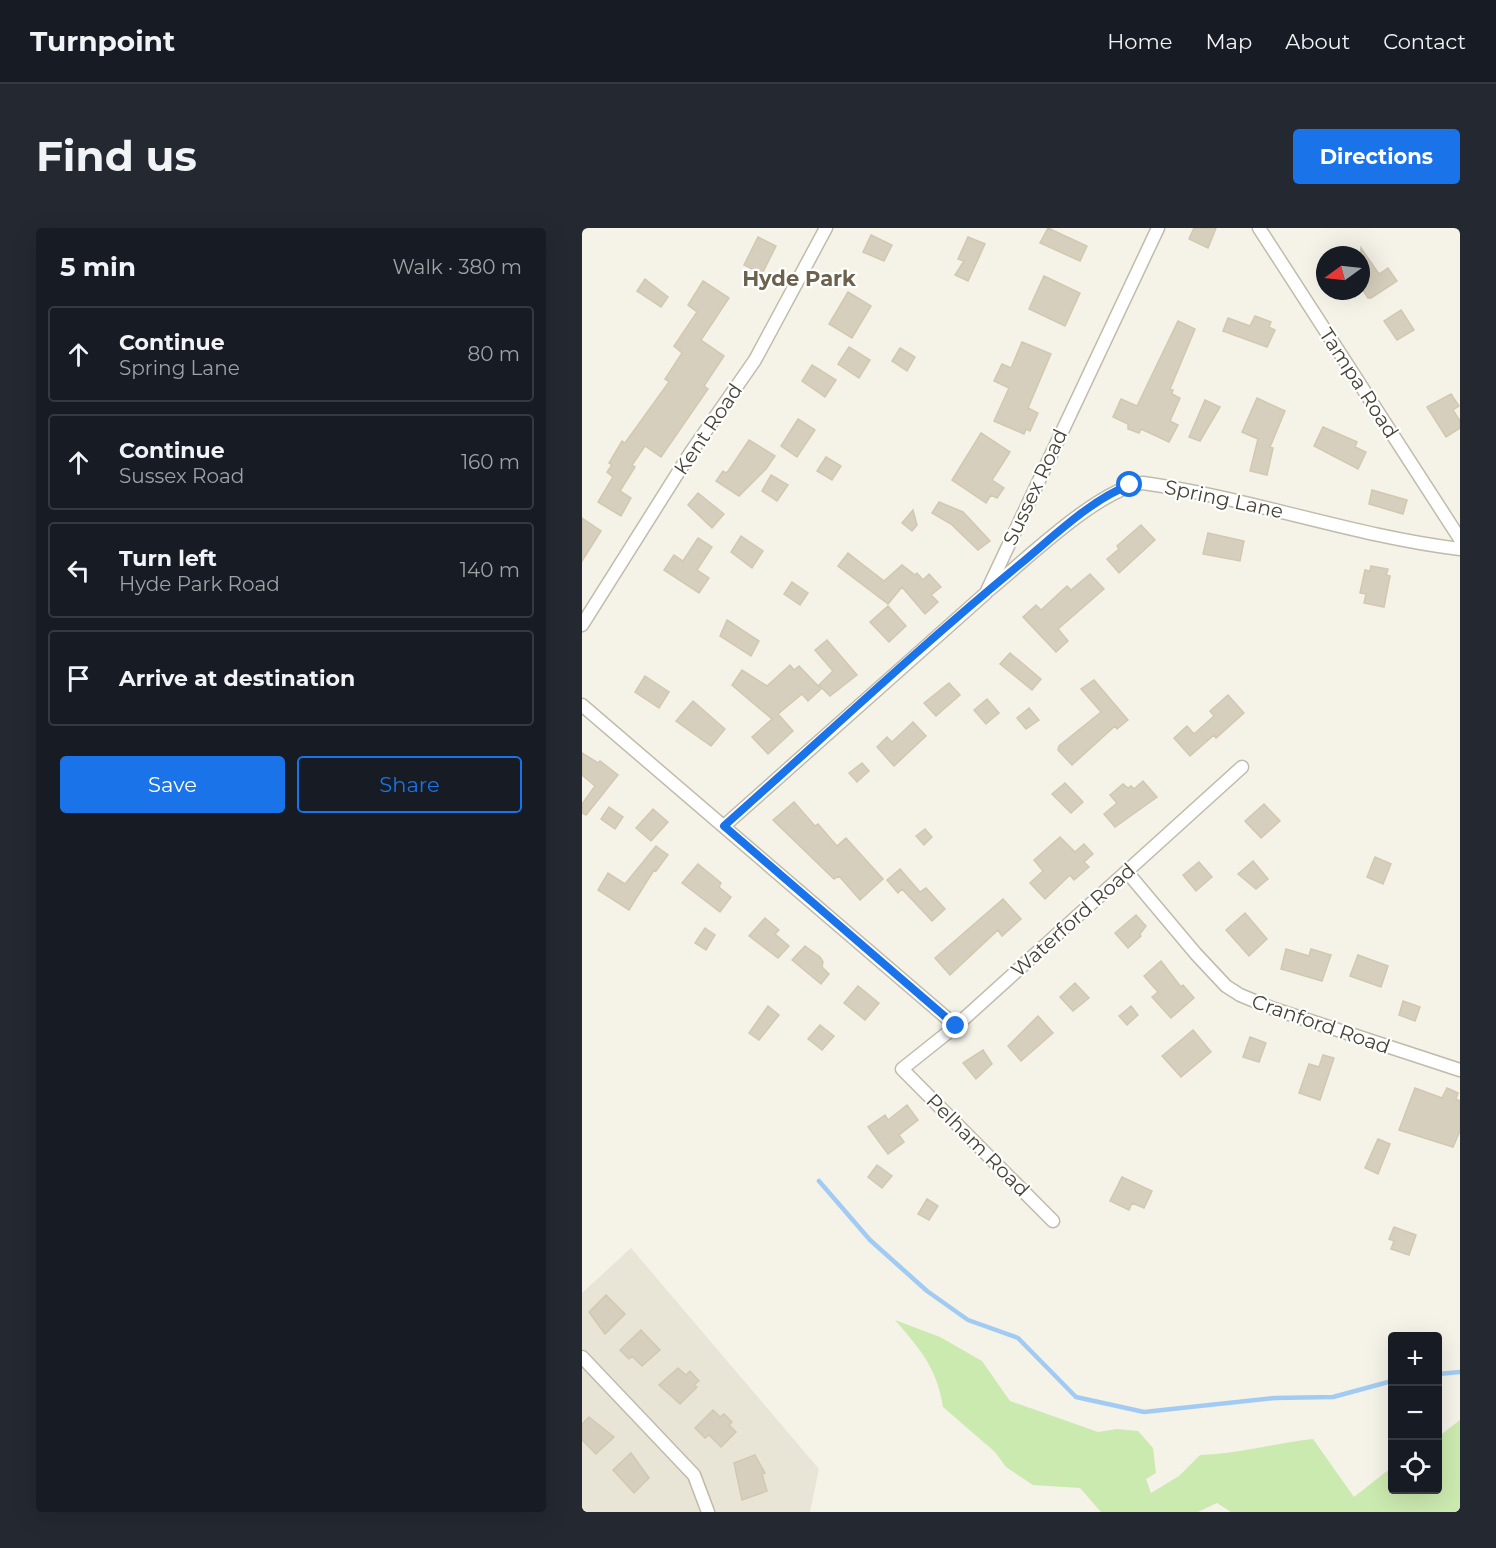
<!DOCTYPE html>
<html lang="en">
<head>
<meta charset="utf-8">
<style>
	:root { --surface:#171b24; --page:#242831; --text:#f1f3f6; --muted:#9ea1a6; --line:#363941; --accent:#1a73e8 }
	body { margin:0; font-family:Montserrat,sans-serif; background:var(--page); color:var(--text) }
	.controls { position:absolute; right:18px; bottom:18px; display:grid; overflow:hidden; border-radius:6px; box-shadow:0 6px 24px #0002 }
	.controls button { width:54px; height:54px; display:grid; place-items:center; padding:0; border:0; border-bottom:2px solid var(--line); background:var(--surface); color:var(--text); font:30px sans-serif }
	.compass { position:absolute; left:734px; top:18px; width:54px; height:54px; border-radius:50%; background:var(--surface); box-shadow:0 6px 24px #0002; rotate:255deg }
	.stop { position:absolute; width:18px; height:18px; margin:-14px; border:4px solid #1a73e8; border-radius:50%; background:#fff }
	.stop.end { background:#1a73e8; border-color:#fff; box-shadow:0 2px 6px #0008 }
	.list { margin:0; padding:0; list-style:none }
	h2 { display:flex; justify-content:space-between; align-items:center; height:78px; margin:0; padding:0 24px; font-size:26px }
	h2 small { font-size:20px; font-weight:400; color:var(--muted) }
	.list li { display:grid; grid-template-columns:39px 1fr auto; gap:18px; align-items:center; box-sizing:border-box; height:96px; margin:0 12px 12px; padding:0 12px; border:2px solid var(--line); border-radius:6px }
	.list b { display:block; font-size:22px; white-space:nowrap }
	.list p { margin:0; font-size:20px; white-space:nowrap; color:var(--muted) }
	.list em { font-size:20px; font-style:normal; color:var(--muted) }
	.actions { display:flex; gap:12px; padding:18px 24px }
	.actions a { flex:1; padding:14px 0; border:2px solid var(--accent); border-radius:6px; text-align:center; font-size:21px; color:var(--accent) }
	.actions .main { background:var(--accent); color:#fff }
	.icon { flex:none; width:33px; height:33px; fill:none; stroke:currentColor; stroke-width:2; stroke-linecap:round; stroke-linejoin:round }
	.map { position:relative; flex:none; width:878px; height:1284px; overflow:hidden; border-radius:6px }
	header { display:flex; align-items:center; gap:36px; box-sizing:border-box; height:84px; padding:0 30px; background:var(--surface); border-bottom:2px solid var(--line) }
	header strong { font-size:28px }
	nav { display:flex; gap:33px; margin-inline-start:auto; font-size:21px }
	.intro { display:flex; align-items:center; justify-content:space-between; box-sizing:border-box; height:144px; padding:0 36px }
	h1 { margin:0; font-size:42px }
	.button { padding:15px 27px; border-radius:6px; background:var(--accent); color:#fff; font-size:21px; font-weight:700 }
	main { display:flex; gap:36px; padding:0 36px }
	aside { flex:1; background:var(--surface); border-radius:6px; box-shadow:0 6px 24px #0002 }
	.map>svg:first-child { display:block }
	.residential { fill:#e9e5d6 }
	.green { fill:#cbeaaf }
	.lines { fill:none; stroke-linecap:round; stroke-linejoin:round }
	.stream { stroke:#a2cbf3; stroke-width:4.5 }
	.building { fill:#d7cfbd; stroke:#d2c8b0; stroke-width:1.5 }
	.street-casing { stroke:#c1bbaa; stroke-width:15 }
	.street { stroke:#fff; stroke-width:12 }
	.route { stroke:#1a73e8; stroke-width:8 }
	.labels { text-anchor:middle; stroke-width:4.5; stroke-linejoin:round; paint-order:stroke }
	.street-label { font-size:20px; fill:#484336; stroke:#fff }
	.neighbourhood-label { font-size:21px; font-weight:bold; fill:#6c624d; stroke:#fff }
</style>
</head>
<body>
<header>
<strong>Turnpoint</strong>
<nav><a>Home</a><a>Map</a><a>About</a><a>Contact</a></nav>
</header>
<div class="intro"><h1>Find us</h1><a class="button">Directions</a></div>
<main>
<aside>
<h2>5 min<small>Walk · 380 m</small></h2>
<ul class="list">
<li><svg class="icon" aria-label="ahead" viewBox="0 0 24 24"><path d="M12 20V5M6 11l6-6 6 6"/></svg><div><b>Continue</b><p>Spring Lane</p></div><em>80 m</em></li>
<li><svg class="icon" aria-label="ahead" viewBox="0 0 24 24"><path d="M12 20V5M6 11l6-6 6 6"/></svg><div><b>Continue</b><p>Sussex Road</p></div><em>160 m</em></li>
<li><svg class="icon" aria-label="left" viewBox="0 0 24 24"><path d="M17 20v-9H6M10 6l-5 5 5 5"/></svg><div><b>Turn left</b><p>Hyde Park Road</p></div><em>140 m</em></li>
<li><svg class="icon" aria-label="arrive" viewBox="0 0 24 24"><path d="M6 21V4h12l-3 4 3 4H6"/></svg><div><b>Arrive at destination</b></div></li>
</ul>
<div class="actions"><a class="main">Save</a><a>Share</a></div>
</aside>
<div class="map">
<svg width="878" height="1284" viewBox="0 0 878 1284">
	<rect width="100%" height="100%" fill="#f5f2e8"/>
	<path class="residential" d="M49,1020L237,1241L228,1284H0V1065Z"/>
	<path class="green" d="M313,1092L358,1109L400,1133L428,1173L516,1204L535,1201L556,1203L571,1220L574,1245L564,1251L569,1265L597,1248L618,1227C657,1226 692,1215 731,1211L772,1269L805,1243L810,1242V1262H856V1209L878,1192V1284H649L635,1275L616,1284H519L498,1260L451,1257L424,1239L413,1224L361,1179C355,1140 338,1121 313,1092Z"/>
	<g class="lines">
		<path class="stream" d="M237,953L288,1012L345,1063L386,1092L436,1110L494,1169L562,1184L693,1170L751,1169L810,1153
			M856,1146L878,1144"/>
	</g>
	<path class="building" d="M466,0L505,18L498,33L458,15Z
		M612,0H634L626,20L607,11Z
		M289,7L310,17L302,33L281,24Z
		M176,9L194,18L180,46L162,37Z
		M386,9L403,16L386,53L373,47L382,33L376,31Z
		M779,20L797,46L806,40L815,53L789,70H786L779,59Z
		M462,48L498,65L483,98L447,81Z
		M63,51L86,69L79,79L55,63Z
		M121,53L147,70L119,112L142,128L122,158L126,161L79,229L63,218L50,237L53,239L38,263L49,270L39,288L16,274L31,249L25,244L30,237L27,235L40,213L43,215L87,154L83,151L100,125L92,118L115,84L106,77Z
		M266,64L289,78L270,110L247,96Z
		M819,82L832,102L815,112L802,93Z
		M673,88L689,94L687,99L693,102L685,119L641,103L646,90L668,98Z
		M596,93L613,101L588,161L591,162L590,166L598,170L588,193L596,197L587,214L559,201L557,205L546,201V196L531,189L539,171L555,178Z
		M440,114L469,126L446,180L456,185L448,203L444,201L442,206L412,193L427,160L412,153L420,136L429,140Z
		M267,119L288,132L277,150L256,136Z
		M318,120L333,129L325,143L310,133Z
		M230,137L254,152L243,169L220,153Z
		M869,166L877,178L871,182L878,193V200L864,209L845,179Z
		M675,170L703,183L688,219L691,220L685,247L668,243L676,211L660,204Z
		M623,172L638,179L618,213L607,209Z
		M216,191L233,202L215,229L199,218Z
		M741,199L775,214L773,219L784,224L776,241L732,218Z
		M399,205L428,224L410,252L422,260L415,270L409,267L404,275L370,252Z
		M167,212L193,228L184,241L157,268L134,253L141,243L144,245L147,242Z
		M244,229L259,238L250,252L235,243Z
		M189,247L206,257L195,273L180,263Z
		M790,262L825,272L821,286L787,276Z
		M116,265L142,286L130,300L106,277Z
		M357,274L381,284L408,313L396,322L369,296L350,285Z
		M331,282L335,297L330,303L320,295Z
		M0,290L19,303L0,333Z
		M559,297L573,312L537,345L525,331L537,321L535,318Z
		M626,305L662,313L658,333L621,326Z
		M159,308L181,323L170,340L149,324Z
		M116,310L130,319L115,342L127,350L117,365L82,342L92,327L101,333Z
		M266,325L302,353L320,337L333,347L335,345L341,352L347,346L359,359L349,367L356,374L343,386L320,359L306,376L256,338Z
		M789,338L806,341L804,347L808,348L802,379L782,375L784,366L778,365L783,342L788,343Z
		M508,346L522,361L476,401L486,413L474,424L441,389L454,377L459,382L485,358L489,362Z
		M210,354L226,365L218,377L202,366Z
		M306,378L324,398L307,414L288,394Z
		M145,392L177,413L169,428L138,408Z
		M245,412L275,447L248,468L237,457L251,443L233,422Z
		M428,425L459,451L450,462L418,436Z
		M208,437L212,442L217,438L239,461L226,473L220,466L196,486L211,503L186,526L170,509L190,491L150,457L160,442L185,458Z
		M63,448L87,464L77,480L53,464Z
		M512,452L546,492L535,501L533,498L490,537L476,522L477,518L519,484L499,461Z
		M367,455L378,467L354,488L342,475Z
		M646,467L662,485L634,510L632,507L608,528L592,510L605,498L612,506L632,488L628,483Z
		M405,471L417,485L404,496L392,482Z
		M111,473L143,501L129,518L94,493Z
		M447,480L457,492L444,501L435,490Z
		M331,494L344,508L312,538L295,519L305,509L310,514Z
		M0,525L16,535L18,533L36,547L4,587L0,585V576L13,558L0,547Z
		M280,535L287,543L275,554L267,545Z
		M561,553L575,569L533,599L522,586L535,575L528,567L541,556L546,560L549,558L552,561Z
		M483,555L501,574L489,585L470,566Z
		M212,574L233,598L236,596L255,618L264,610L301,651L278,672L257,648L252,651L191,592Z
		M682,576L698,593L679,610L663,593Z
		M27,579L41,589L33,601L19,591Z
		M71,581L86,594L69,613L54,600Z
		M343,601L350,609L342,617L334,608Z
		M478,609L493,624L502,616L511,626L502,634L507,639L492,652L488,647L463,671L448,655L461,643L452,632Z
		M74,618L86,627L74,643L72,642L47,682L16,662L26,645L43,656Z
		M793,629L809,636L801,656L785,649Z
		M671,633L686,651L674,661L656,646Z
		M617,634L630,649L614,663L601,647Z
		M116,636L139,655L137,659L149,669L138,684L100,655Z
		M318,641L338,664L344,660L363,681L350,693L320,661L316,665L305,652Z
		M421,671L439,691L420,708L416,702L368,747L353,730Z
		M663,685L685,711L667,728L644,702Z
		M554,687L564,698L558,706L559,708L546,720L533,705Z
		M183,690L197,702L193,706L207,718L196,730L167,708Z
		M123,700L133,707L124,722L113,715Z
		M223,718L238,729L241,734L240,739L247,746L239,756L210,732Z
		M704,721L727,728L729,721L749,727L740,753L699,741Z
		M776,727L806,738L799,759L768,748Z
		M579,733L599,759L601,757L612,770L589,790L570,769L576,764L562,748Z
		M493,755L507,770L491,783L478,769Z
		M276,758L297,775L283,792L262,775Z
		M821,773L838,779L833,793L817,787Z
		M186,778L197,787L177,812L167,805Z
		M549,778L556,787L545,797L537,788Z
		M456,788L471,805L439,833L426,818Z
		M238,797L252,808L240,822L226,811Z
		M611,802L629,824L599,849L580,828Z
		M668,809L684,815L677,834L661,829Z
		M401,822L410,836L394,851L381,835Z
		M741,827L752,830L738,872L717,865L727,836L737,839Z
		M833,860L860,870L865,860L876,865L874,871L878,873V903L871,919L817,902Z
		M325,877L336,892L317,907L322,914L306,926L286,899L303,887L306,892Z
		M796,911L808,916L796,946L783,940Z
		M295,937L310,948L300,960L286,949Z
		M540,949L570,963L562,980L550,975L547,982L528,973Z
		M345,971L356,978L347,992L336,986Z
		M812,999L834,1007L827,1027L809,1021L812,1013L807,1011Z
		M24,1067L43,1086L23,1106L7,1084Z
		M59,1102L78,1122L60,1138L50,1128L47,1131L38,1122Z
		M96,1140L104,1147L108,1143L117,1153L112,1157L115,1159L98,1176L77,1157Z
		M131,1182L138,1189L142,1186L150,1194L147,1197L154,1204L139,1219L127,1207L123,1210L113,1200Z
		M7,1189L32,1209L14,1226L0,1212V1196Z
		M49,1225L67,1250L52,1265L31,1242Z
		M173,1227L183,1245L180,1246L185,1263L160,1272L152,1235Z"/>
	<g class="lines">
		<g class="street-casing">
			<path id="street" d="M677,0L878,311
				M407,362C444,332 516,261 561,255C668,270 771,308 878,321
				M0,397L109,224L173,132L244,0
				M0,477L374,798
				M142,598L404,365L576,0
				M545,644L614,726L644,758L658,767L692,781L878,842
				M471,993L320,841L374,798L660,539
				M0,1129L112,1247L126,1284"/>
		</g>
		<use href="#street" class="street"/>
	</g>
	<g class="lines">
		<path class="route" d="M374,798L142,598C240,511 336,420 437,337C469,311 509,271 548,257"/>
	</g>
	<g class="labels">
		<g class="street-label">
			<text transform="translate(777 155) rotate(57)" y="7">Tampa Road</text>
			<text transform="translate(126 201) rotate(-56)" y="7">Kent Road</text>
			<text transform="translate(453 259) rotate(-65)" y="7">Sussex Road</text>
			<text transform="translate(642 271) rotate(12)" y="7">Spring Lane</text>
			<text transform="translate(491 692) rotate(-42)" y="7">Waterford Road</text>
			<text transform="translate(739 796) rotate(19)" y="7">Cranford Road</text>
			<text transform="translate(396 917) rotate(45)" y="7">Pelham Road</text>
		</g>
		<g class="neighbourhood-label">
			<text x="217" y="58">Hyde Park</text>
		</g>
	</g>
</svg>
<div class="controls">
<button>+</button>
<button>−</button>
<button><svg class="icon" aria-label="locate" viewBox="0 0 24 24"><circle cx="12" cy="12" r="6"/><path d="M12 2v4M12 18v4M2 12h4M18 12h4"/></svg></button>
</div>
<svg class="compass" viewBox="-18 -18 36 36"><path d="M0-13l5 13h-10z" fill="#e53935"/><path d="M0 13l5-13h-10z" fill="#9ea1a6"/></svg>
<div class="stop" style="left:548px;top:257px"></div>
<div class="stop end" style="left:374px;top:798px"></div>
</div>
</main>
</body>
</html>
